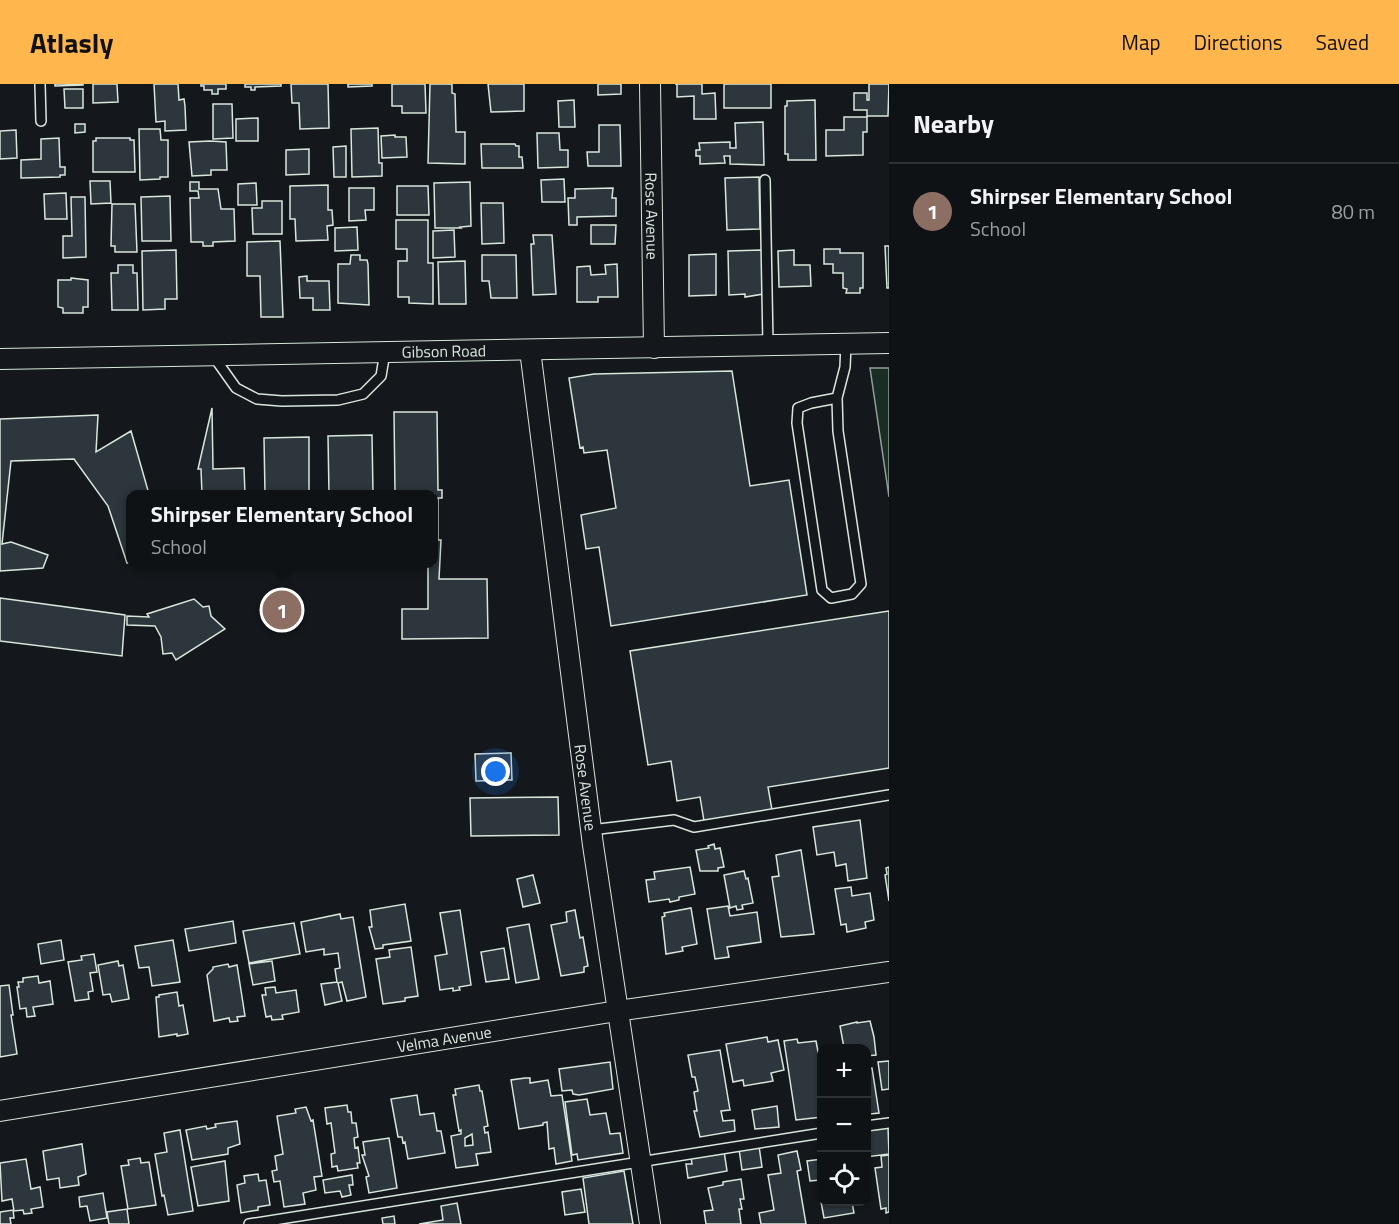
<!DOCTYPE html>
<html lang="en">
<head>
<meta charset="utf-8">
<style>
	:root { --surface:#0f1215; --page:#181b1e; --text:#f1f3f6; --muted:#9b9ea0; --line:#2f3234; --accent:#ffb74d }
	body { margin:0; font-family:"Titillium Web",sans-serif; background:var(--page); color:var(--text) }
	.controls { position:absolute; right:18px; bottom:18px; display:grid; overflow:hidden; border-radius:12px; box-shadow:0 2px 4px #0004 }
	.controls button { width:54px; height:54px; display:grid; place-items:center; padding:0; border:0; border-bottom:2px solid var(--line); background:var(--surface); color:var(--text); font:30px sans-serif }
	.you { position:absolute; left:496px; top:688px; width:21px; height:21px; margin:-15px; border:4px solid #fff; border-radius:50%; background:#1a73e8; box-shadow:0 0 0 9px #1a73e833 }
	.badge { display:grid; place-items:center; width:39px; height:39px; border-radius:50%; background:var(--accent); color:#fff; font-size:20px; font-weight:700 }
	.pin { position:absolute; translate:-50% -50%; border:3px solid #fff; box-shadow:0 2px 6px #0006 }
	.popup { position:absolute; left:126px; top:406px; width:312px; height:78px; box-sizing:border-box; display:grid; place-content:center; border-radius:12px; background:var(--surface); filter:drop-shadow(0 2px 4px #0005); font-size:20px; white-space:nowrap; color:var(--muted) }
	.popup b { font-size:22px; color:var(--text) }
	.popup::after { content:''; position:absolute; left:50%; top:100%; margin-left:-12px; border:12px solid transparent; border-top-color:var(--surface) }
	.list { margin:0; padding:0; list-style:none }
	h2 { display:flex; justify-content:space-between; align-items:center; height:78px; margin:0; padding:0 24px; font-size:26px }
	h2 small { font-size:20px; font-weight:400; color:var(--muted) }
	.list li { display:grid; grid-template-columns:39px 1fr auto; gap:18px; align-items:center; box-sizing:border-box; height:96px; padding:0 24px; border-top:2px solid var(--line) }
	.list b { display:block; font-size:22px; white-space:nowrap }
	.list p { margin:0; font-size:20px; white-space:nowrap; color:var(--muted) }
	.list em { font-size:20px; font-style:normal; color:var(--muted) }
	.icon { flex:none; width:33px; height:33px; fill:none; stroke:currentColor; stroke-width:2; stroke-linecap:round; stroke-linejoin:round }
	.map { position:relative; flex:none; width:889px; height:1140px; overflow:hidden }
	header { display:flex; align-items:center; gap:36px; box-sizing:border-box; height:84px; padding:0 30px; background:var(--accent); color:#111 }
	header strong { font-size:28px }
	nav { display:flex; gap:33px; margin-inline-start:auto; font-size:21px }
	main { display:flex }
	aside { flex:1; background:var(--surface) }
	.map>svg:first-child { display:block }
	.green { fill:#1a2d24; stroke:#939e99; stroke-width:1.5 }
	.building { fill:#2c363c; stroke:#d8e6dc; stroke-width:1.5; fill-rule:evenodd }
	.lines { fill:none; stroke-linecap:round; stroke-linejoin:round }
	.lane-casing { stroke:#d8e6dc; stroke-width:12 }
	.street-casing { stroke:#d8e6dc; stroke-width:22 }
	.lane { stroke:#14181c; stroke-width:9 }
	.street { stroke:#14181c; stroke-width:20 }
	.labels { text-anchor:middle; stroke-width:4.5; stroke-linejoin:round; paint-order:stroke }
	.street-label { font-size:16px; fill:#d8e6dc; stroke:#14181c }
</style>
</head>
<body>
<header>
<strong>Atlasly</strong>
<nav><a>Map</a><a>Directions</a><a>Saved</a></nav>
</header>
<main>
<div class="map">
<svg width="889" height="1140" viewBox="0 0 889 1140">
	<rect width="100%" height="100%" fill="#14181c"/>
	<path class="green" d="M870,284H889V413Z"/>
	<path class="building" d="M55,0H83V1L55,2Z
		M93,0H117L118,18L93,19Z
		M154,0H178L179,16L184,15L185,22L186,46L165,47V37L156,38Z
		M201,0H226V5H218V10H212V6H204V2H201Z
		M245,0H281V2L255,3V6H251V3H245Z
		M291,0H328L329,44L300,45L299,19H292Z
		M348,0H372V2L348,3Z
		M392,0H425L426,29H402V22H392Z
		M430,0H452V9L455,10L456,48H465V80L428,79Z
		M488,0H524V27L491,28Z
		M598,0H621V10L598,11Z
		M675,0H702V10L715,9L716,35H694V12L677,13V0Z
		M724,0H771V24H724Z
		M869,0H889L888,32H867V26H854V9H867V16H869Z
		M64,5H83V24H65Z
		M574,16L575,43H559L558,17Z
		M815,16L816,76H788V70H785V22H787V17Z
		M213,20H232L233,54L213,55Z
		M844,33H867V48H863V71L826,72V46H844Z
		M258,34V57H236V35Z
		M763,38L764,81L730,80V72H724L725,79L700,80V72H696V66H700L699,59L730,58V64H736L735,39Z
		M75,40H85V48L75,49Z
		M599,41H620L621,82H588L587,68H599Z
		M378,44L379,79H382V92L352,93L351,45Z
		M139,45H160L161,56H168V93H160V95L140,96Z
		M16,46L17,74L0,75V47Z
		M537,49H559L560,66H568V83L538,84Z
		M395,51V53H406L407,73L382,74L381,52Z
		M59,54L60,83H65V91H60V93L21,94V76L41,75V55Z
		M96,54H130V56H134L135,88H93V57H96Z
		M210,57L226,58L227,86H211V91L192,92L189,58Z
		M481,60H515L516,62H519V73H522L523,84H482Z
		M346,62V93H334L333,63Z
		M309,65V90L286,91V66Z
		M759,93L760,145L727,146L725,94Z
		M564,95L565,118H542L541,96Z
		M90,97H110L111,119L91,120Z
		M190,98H199V105H218L221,125H234L235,157L213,158V162H203V158H191L190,114H199L198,107H190Z
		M470,98L471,142L460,143L461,144H435L434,99Z
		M256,99L257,121H238V100Z
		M328,101V126H332L333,141L327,142L328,156L296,157L295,135H290V102Z
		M397,102H428L429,131H397Z
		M349,104H374V126H365L366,136L349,137Z
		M613,104L612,114H616V132L577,133V141H569L568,114H575V105Z
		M66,109L67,135H45L44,110Z
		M170,112L171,157H142L141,113Z
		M71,113H85L86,173L63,174V152H72Z
		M262,117H282V150H253L252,124H262Z
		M481,119H503L504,159L482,160Z
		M112,120H135L137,168H115V162H111Z
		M396,136H428V179H433V220L409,219V213H398V177H407V165H396Z
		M591,141H616L615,160H591Z
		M357,143L358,166L335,167V144Z
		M454,146L455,173L433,174V147Z
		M533,151H552L556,210L533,211L531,160H534Z
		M280,157L283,233H261L260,192H247V158Z
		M885,162H889V204H887Z
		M824,165H840V169H863V204H860V209H846L847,205L843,204V189H833V180H824Z
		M176,166L177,215H165V225L143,226L142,167Z
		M762,166L763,210L745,213V210L729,211L728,167Z
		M794,166V181H810L811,202L779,203L778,167Z
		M716,170V211L689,212V171Z
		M351,171H360V176H367L368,180L369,221L338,219V180H350Z
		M482,171H516L517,214H491L489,197H482Z
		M465,177L466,220H439L438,178Z
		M617,180L618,213H598V218H577V183L590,182L591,191L606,190L605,181Z
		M118,181H133V189H137L138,226H112L111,189H118Z
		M307,192V197H329L330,226H313V214H300L299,193Z
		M71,194L88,196V223H83V229H63V224L58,223V196H71Z
		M732,287L750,402L789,396L807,511L611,542L599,463L586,465L581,431L616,424L607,366L584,369L583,363L580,364L569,294L594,290Z
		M212,324L213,385L244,384L245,410H202L201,385H198Z
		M394,328H437L438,406H442V414H438V456H441L439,495H487L488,554L402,555V525H428V480H434V410H395Z
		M98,331L96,368L131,347L149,410H130V478L127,479L108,422L74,375L11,377L2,460L11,458L48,471L43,484L0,487V335Z
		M372,351L373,410H329L328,352Z
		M309,353V410H265L264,354Z
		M0,514L125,531L122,572L0,557Z
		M194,515L203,523L209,522L211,532L225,545L176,576L172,569L163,570L161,553L155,542L127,541V532L149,533L147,530Z
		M889,527V684L768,703L772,726L704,737L700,713L677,717L671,677L648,681L630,567Z
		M511,669L512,696L476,697L475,670Z
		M558,713L559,751L471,752L470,714Z
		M860,736L867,794L848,797L846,780L836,782L834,768L817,771L813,743Z
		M714,760L715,765L720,764L724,783L718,784V787H700L696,766L709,764L708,762Z
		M801,766L814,850L781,853L772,793L779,792L776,771Z
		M690,783L695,810L679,813V816L670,818L669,815L649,818L646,796L655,795L654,788Z
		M889,783V817L885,791L887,790L886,784Z
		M744,787L746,795L748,794L753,819L742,821L743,825L737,826L736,822L730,824L724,791Z
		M533,791L540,819L523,823L517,795Z
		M851,803L852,812L870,809L874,836L865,838L866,844L847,848L846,840L841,841L835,805Z
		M405,820L411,857L383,861V864L375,865L369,843H372L370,826Z
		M728,822L730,832L757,828L761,858L727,863L729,873L715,875L707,825Z
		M691,824L697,860L682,863L683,867L666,870L662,833L665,832L664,829Z
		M460,826L471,901L459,903L460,906L453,907V904L440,906L435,872L447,870L440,829Z
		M575,826L580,854L583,853L588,882L584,883V888L561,892L551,841L567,838L566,828Z
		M340,830L341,835L353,833L366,913L347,917L342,898L338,899L342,917L325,921L321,900L337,898L335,885L340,884L338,869L324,871V865L306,868L301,838Z
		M233,837L236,859L189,867L185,845Z
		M294,839L300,870L249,879L243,847Z
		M529,840L539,895L516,899L507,844Z
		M61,856L64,876L41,880L38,860Z
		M173,856L180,898L152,902L149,883L139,884L135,862Z
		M411,863L418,912L405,914V917L383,920L376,875L390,873L389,866Z
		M504,864L509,895L486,898L481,868Z
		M94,870L97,888L90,889L93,907L88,908L89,915L75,917L68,878L82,876L81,872Z
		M118,877L119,882L123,881L129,915L112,918L110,910L103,911L98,881Z
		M272,877L275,897L253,901L249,880Z
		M228,880L229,883L237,881L245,932L237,933L238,937L230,938L229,934L214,937L207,891L213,885V883Z
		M38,892L39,899L50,897L53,920L33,923L35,932L27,933L26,924L20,925L17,903H19L18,898H23V894Z
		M9,901L13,931H11L17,970L0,973V902Z
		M275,903L276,909L296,906L299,928L282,931L283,935L272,936L271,932L266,933L262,911H266L265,904Z
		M177,908L179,922L183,921L188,950L177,952V950L159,953L156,913H159V911Z
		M870,937L874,953L876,971L866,972V964H844L840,942L857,938V939Z
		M767,953L768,958L778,956L784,986L771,989L773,997L744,1002L743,996L733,998L726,960Z
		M797,955L798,959L816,957L822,988V1033L796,1036L784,957Z
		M720,966L730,1026L721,1027L723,1037L734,1036L735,1047L700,1053L694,1027H697L694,1008L698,1007L695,993H692L688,971Z
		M889,977V1005L882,1006L878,978Z
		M610,978L613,1005L579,1011L573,1010L572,1006L562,1007L559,985Z
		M872,984L879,1029L870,1030L869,1029H866V985Z
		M525,994H530V999L548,996L551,1012L562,1011L572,1077L556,1080L554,1064L549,1065L547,1038L543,1039V1041L519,1045L511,996Z
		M479,1001L480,1007H482L488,1042L484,1043L485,1049L488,1048L491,1068L476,1070L478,1081L456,1084L451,1052L461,1050V1046L459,1047L453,1011H456L455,1005ZM472,1050L473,1061L465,1062V1054Z
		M417,1011L420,1031L434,1029L437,1047H441L445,1069L408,1075L405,1058L403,1059L402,1053H398L391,1015Z
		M587,1015L590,1031L606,1029L610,1050L620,1049L623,1069L578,1076L577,1070L572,1071L565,1018Z
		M347,1021L348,1028H351L352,1039H356L358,1053L354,1054L355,1064L358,1063L360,1079H357L358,1084L338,1087L337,1082L332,1083L331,1070L335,1069L331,1039L327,1040L325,1024Z
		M777,1022L779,1043L755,1045L752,1026Z
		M306,1023L311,1037L313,1036L322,1092L314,1093L316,1106L303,1109L305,1120L284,1123L280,1097L274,1098L272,1087L277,1086L275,1072L283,1070L277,1032L296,1029L295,1025Z
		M237,1037L240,1060L228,1064V1070L192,1076L186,1046L206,1042L207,1045L216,1043L215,1040Z
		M888,1043L889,1070L866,1073V1047Z
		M180,1046L193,1127L168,1131L164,1111L162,1112L155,1070L167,1068L164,1049Z
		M389,1054L397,1104L369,1109L366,1093L369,1092L362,1071H365L363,1058Z
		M82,1060L86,1090L78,1093L79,1101L60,1104L59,1094L47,1096L43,1067Z
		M759,1062L762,1083L742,1086L739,1065Z
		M724,1067L727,1087L688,1094L686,1080H692L691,1073Z
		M797,1067L801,1086L797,1087L806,1140H761L759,1129L774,1126L768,1091L781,1089L778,1071Z
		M889,1071V1128L886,1129V1124L881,1125L875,1084L882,1083L881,1072Z
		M140,1074L141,1079L149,1078L156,1121L128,1125L121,1082L129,1081L128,1076Z
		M26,1075L31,1105L40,1103L43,1123L31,1125L32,1129L24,1130L23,1126L14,1127L12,1115L2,1117L0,1079Z
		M822,1075V1099L820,1096L810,1097L807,1077Z
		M225,1077L229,1117L198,1122L191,1083Z
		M624,1087L633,1140H589L583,1094Z
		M258,1090L259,1097L266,1096L270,1121L258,1123V1126L241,1129L237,1101L245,1099L244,1092Z
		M352,1091L353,1101H349L351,1111L342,1113L340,1107L325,1109L323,1096Z
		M741,1095L744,1115H740L742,1125H739L741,1140H706L704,1127L713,1126L708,1104L723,1101V1098Z
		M581,1105L585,1128L565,1131L562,1108Z
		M819,1107H822V1118H852L854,1129L824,1134Z
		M103,1109L107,1134L90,1137L87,1122L80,1123L79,1113Z
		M457,1119L461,1140H419L443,1136L441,1122Z
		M127,1125L129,1140H109L107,1128Z
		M13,1126L14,1134H10L11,1140H0V1128Z
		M394,1132L395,1140H383L382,1134Z"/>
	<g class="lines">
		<g class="lane-casing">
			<path id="lane" d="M40,0L41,37
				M765,96L768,262
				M214,273L236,304L257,315L282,317L338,316L363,310L381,292L385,268
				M837,314L811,319L798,324L797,339L822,506L831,514L852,510L861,500L838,347L837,314L845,283L846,260
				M591,746L674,736L694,743L889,711
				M866,1042L889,1039
				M249,1140L822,1049"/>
		</g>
		<g class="street-casing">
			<g id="street">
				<path id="s1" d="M650,0L654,264"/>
				<path id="s2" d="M530,266L593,761L650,1140"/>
				<path id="s3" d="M0,275L889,259"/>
				<path id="s4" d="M0,1027L617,927L889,888"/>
			</g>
		</g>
		<use href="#lane" class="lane"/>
		<use href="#street" class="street"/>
	</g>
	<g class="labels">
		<g class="street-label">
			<text dy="6" stroke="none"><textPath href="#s1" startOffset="132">Rose Avenue</textPath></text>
			<text dy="6" stroke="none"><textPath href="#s3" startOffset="444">Gibson Road</textPath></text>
			<text dy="6" stroke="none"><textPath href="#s2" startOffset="441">Rose Avenue</textPath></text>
			<text dy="6" stroke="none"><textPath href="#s4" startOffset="450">Velma Avenue</textPath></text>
		</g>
	</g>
</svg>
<div class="controls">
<button>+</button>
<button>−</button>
<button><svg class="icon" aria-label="locate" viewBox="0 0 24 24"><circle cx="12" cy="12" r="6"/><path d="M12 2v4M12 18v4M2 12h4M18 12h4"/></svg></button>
</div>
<div class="you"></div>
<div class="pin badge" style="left:282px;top:526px;background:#8d6e63">1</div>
<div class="popup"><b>Shirpser Elementary School</b>School</div>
</div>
<aside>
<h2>Nearby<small></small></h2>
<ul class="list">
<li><span class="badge" style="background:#8d6e63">1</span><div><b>Shirpser Elementary School</b><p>School</p></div><em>80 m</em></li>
</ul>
</aside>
</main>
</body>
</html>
